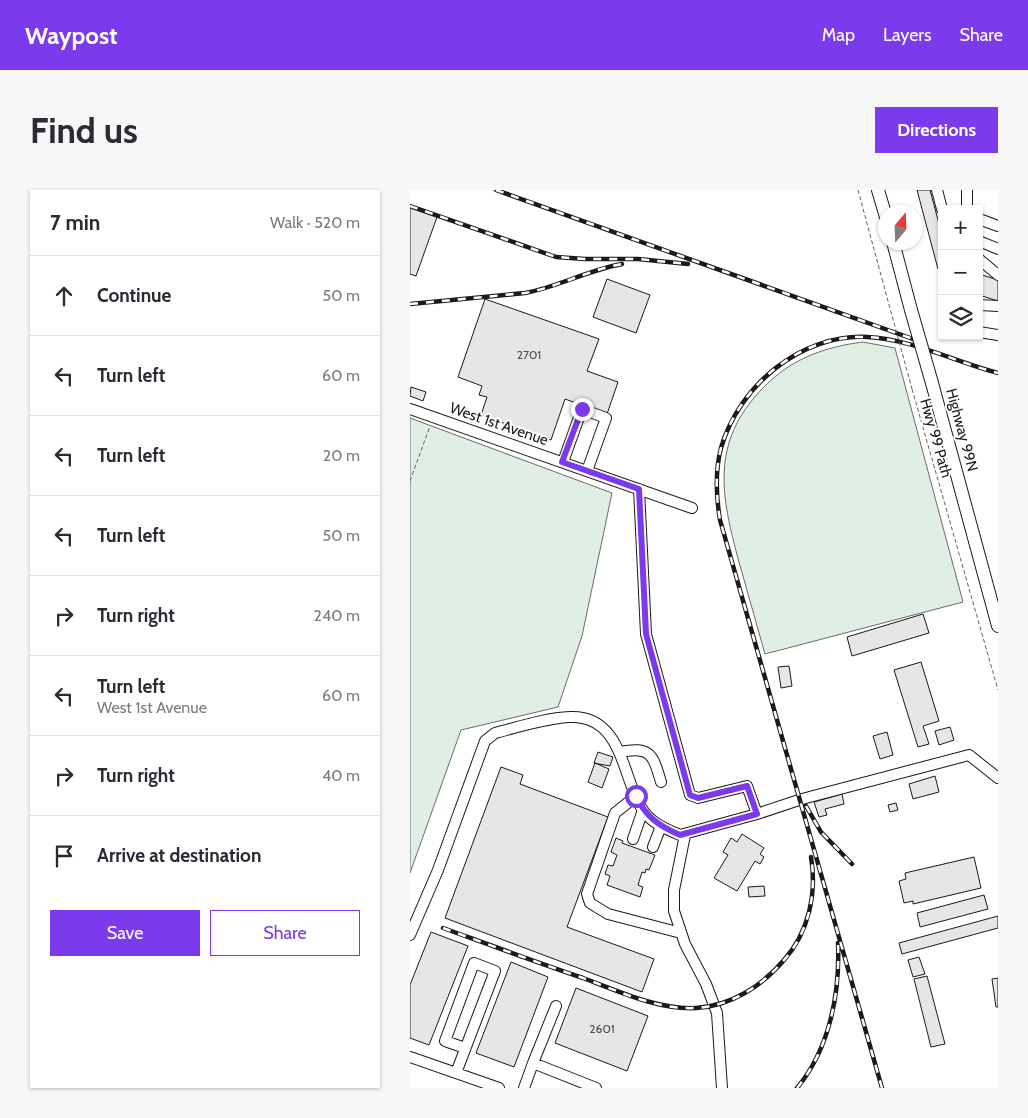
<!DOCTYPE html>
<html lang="en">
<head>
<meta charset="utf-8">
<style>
	:root { --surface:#fff; --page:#f7f7f7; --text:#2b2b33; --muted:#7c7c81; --line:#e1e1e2; --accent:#7c3aed }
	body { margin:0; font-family:Cabin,sans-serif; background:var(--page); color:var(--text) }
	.controls { position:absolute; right:15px; top:15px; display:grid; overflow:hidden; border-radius:0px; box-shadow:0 1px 4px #0004 }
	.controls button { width:45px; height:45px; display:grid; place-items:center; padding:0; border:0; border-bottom:1px solid var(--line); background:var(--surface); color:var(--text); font:25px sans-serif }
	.compass { position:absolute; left:468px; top:15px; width:45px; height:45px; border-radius:50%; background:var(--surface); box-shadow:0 1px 4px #0004; rotate:19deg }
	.stop { position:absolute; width:15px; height:15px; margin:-11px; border:4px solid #7c3aed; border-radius:50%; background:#fff }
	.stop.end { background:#7c3aed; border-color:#fff; box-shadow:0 1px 5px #0008 }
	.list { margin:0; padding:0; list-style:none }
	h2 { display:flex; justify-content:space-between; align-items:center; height:65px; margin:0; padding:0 20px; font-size:21px }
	h2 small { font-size:16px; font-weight:400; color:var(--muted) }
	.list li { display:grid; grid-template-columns:32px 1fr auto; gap:15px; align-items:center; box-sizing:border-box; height:80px; padding:0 20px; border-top:1px solid var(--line) }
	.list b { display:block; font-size:19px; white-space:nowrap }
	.list p { margin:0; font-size:16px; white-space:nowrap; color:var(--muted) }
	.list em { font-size:16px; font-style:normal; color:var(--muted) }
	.actions { display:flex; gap:10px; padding:15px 20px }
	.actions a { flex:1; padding:11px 0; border:1px solid var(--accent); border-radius:0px; text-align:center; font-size:18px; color:var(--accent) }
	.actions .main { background:var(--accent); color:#fff }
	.icon { flex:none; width:28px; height:28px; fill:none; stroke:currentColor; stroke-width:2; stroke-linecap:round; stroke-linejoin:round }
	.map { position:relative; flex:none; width:588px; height:898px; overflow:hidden; border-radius:0px }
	header { display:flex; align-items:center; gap:30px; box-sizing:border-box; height:70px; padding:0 25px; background:var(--accent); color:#fff }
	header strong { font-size:24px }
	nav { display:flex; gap:28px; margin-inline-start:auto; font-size:18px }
	.intro { display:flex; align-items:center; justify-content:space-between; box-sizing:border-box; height:120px; padding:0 30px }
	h1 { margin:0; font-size:35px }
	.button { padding:12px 22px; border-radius:0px; background:var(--accent); color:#fff; font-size:18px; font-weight:700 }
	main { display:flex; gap:30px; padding:0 30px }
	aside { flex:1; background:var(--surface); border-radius:0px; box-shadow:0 1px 4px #0004 }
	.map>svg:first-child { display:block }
	.green { fill:#e0efe3; stroke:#6a6a6a }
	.building { fill:#e6e6e6; stroke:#1a1a1a }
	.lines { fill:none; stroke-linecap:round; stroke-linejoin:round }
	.minor-casing { stroke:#1a1a1a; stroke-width:12 }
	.major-casing { stroke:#1a1a1a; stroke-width:14 }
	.path { stroke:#5f5f5f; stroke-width:1; stroke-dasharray:4 2.5; stroke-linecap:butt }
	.minor { stroke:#fff; stroke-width:10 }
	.major { stroke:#fff; stroke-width:12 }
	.rail-casing { stroke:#1a1a1a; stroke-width:4.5 }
	.rail { stroke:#fff; stroke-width:2.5; stroke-dasharray:8; stroke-linecap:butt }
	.major-bridge-casing { stroke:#1a1a1a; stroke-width:14; stroke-linecap:butt }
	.path-bridge { stroke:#5f5f5f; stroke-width:1; stroke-dasharray:4 2.5; stroke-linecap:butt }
	.major-bridge { stroke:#fff; stroke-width:12 }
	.route { stroke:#7c3aed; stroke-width:6 }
	.labels { text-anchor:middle; stroke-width:4; stroke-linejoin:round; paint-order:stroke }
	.number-label { font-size:12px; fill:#4d4d4d }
	.street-label { font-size:15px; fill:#1a1a1a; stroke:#fff }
</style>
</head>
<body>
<header>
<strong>Waypost</strong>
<nav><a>Map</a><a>Layers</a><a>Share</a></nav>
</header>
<div class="intro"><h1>Find us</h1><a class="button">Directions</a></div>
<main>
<aside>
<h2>7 min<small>Walk · 520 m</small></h2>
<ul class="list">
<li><svg class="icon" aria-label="ahead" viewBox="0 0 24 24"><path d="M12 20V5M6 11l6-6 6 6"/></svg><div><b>Continue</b></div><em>50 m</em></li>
<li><svg class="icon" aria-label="left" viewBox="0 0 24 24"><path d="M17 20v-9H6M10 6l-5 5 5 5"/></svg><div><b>Turn left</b></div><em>60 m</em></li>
<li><svg class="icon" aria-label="left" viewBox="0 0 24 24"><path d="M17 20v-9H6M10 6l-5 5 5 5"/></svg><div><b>Turn left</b></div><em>20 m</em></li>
<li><svg class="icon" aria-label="left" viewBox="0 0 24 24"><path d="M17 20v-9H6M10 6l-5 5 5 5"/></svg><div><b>Turn left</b></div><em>50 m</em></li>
<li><svg class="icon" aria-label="right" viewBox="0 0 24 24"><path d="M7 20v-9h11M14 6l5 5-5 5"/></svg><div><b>Turn right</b></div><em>240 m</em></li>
<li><svg class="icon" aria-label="left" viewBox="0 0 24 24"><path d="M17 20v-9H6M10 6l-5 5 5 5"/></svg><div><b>Turn left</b><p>West 1st Avenue</p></div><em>60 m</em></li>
<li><svg class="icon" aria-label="right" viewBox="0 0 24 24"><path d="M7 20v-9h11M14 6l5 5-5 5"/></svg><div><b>Turn right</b></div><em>40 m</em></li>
<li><svg class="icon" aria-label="arrive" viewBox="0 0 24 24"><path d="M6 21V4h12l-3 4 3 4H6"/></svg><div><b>Arrive at destination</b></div></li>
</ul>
<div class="actions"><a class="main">Save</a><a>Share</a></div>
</aside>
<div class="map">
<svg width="588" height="898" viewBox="0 0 588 898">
	<rect width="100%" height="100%" fill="#fff"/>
	<path class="green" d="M453,152L485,158L553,412L355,464C346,433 338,403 329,372C311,306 300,253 352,199C380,169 414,157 453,152Z
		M0,228L202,303L172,446L148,517L51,540L0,683Z"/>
	<path class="building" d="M507,0H520L532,45V78L528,79Z
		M0,17L27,27L6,86L0,84Z
		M569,84L588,90V111L569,105Z
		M197,89L240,105L226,143L183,127Z
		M75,109L189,149L177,181L208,192L197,224L155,209L141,250L71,225L77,207L69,205L72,196L48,187Z
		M1,197L16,202L13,211L0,206Z
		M513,424L519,443L442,466L437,447Z
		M511,472L529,531L513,536L519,554L508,557L484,480Z
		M379,476L382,496L371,498L368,477Z
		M540,537L544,550L529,555L525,541Z
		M477,542L483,565L470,569L463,546Z
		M188,562L203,567L200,576L184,573Z
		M185,573L199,579L192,598L178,592Z
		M91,577L113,585L110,594L198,627L157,737L244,769L232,802L35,728Z
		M525,586L529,602L503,609L499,594Z
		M432,604L434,614L415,619L417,625L409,627L404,612Z
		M486,613L488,620L480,622L478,615Z
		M332,644L354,658L350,664L354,667L350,674L345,671L327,701L304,688L318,665L313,662L321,648L327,652Z
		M206,648L213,651L212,653L245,665L239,680L236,679L235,683L232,682L228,695L233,697L230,707L197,695L200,686L195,684L198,675L203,676L207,665L201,662Z
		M564,667L571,698L503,714V711L494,713L489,691L496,689L495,683Z
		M354,696L355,706L339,707L338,697Z
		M574,705L578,719L510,737L507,723Z
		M588,726V738L492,764L489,753Z
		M21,742L58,756L19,855L0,848V795Z
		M509,767L515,784L503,787L498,770Z
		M101,772L138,787L104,877L66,863Z
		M517,786L535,854L521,857L504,789Z
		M588,788V817H586L582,789Z
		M166,798L238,826L217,881L145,853Z"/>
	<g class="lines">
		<g class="minor-casing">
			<path id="minor" d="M527,0L532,19
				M557,0V19
				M569,29L588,36
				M569,51L588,59
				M569,69L588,85
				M569,115L588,116
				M569,142L588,145
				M0,219L282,318
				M153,272L172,219L196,228L177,281
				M229,299L236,444L280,605L288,608L337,596L347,624
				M210,562C241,556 243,565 251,592
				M226,606L205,623L177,704L180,713L198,724L271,743
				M275,645L264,700V721L275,754L296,794L307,823L312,898
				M223,649L233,620
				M243,657L251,636
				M0,745L28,680L75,551L85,543C109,537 135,528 160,527C213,525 212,588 232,619C241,633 256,639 270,645L347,624L392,609L559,565L588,588
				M0,867L89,898
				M123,873L146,816
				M46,883L85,781L64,773L35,851L55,858
				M114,898L123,873L186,898"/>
		</g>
		<g class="major-casing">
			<path id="major" d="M468,0L476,27
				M483,52L501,120
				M522,193L588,436"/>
		</g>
		<path class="path" d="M448,0L472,89
			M502,199L588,500
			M0,291L20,236"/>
		<use href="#minor" class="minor"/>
		<use href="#major" class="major"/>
		<g class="rail-casing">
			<path id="rail" d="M86,0L503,149
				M0,16L146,67L175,69H228L278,74
				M0,114L115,103C148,97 178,80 212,74
				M396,616L411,642L442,674
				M33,738C80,755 126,772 173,788C208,801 248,820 286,818C321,816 352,796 374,770C399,742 407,703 401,667
				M387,898C420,858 430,803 428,753
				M472,898L310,330C306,306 305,281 311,258C329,196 390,144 457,147C502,149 545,172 588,183"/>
		</g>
		<use href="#rail" class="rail"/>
		<g class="major-bridge-casing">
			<path id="major-bridge" d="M501,120L522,193"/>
		</g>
		<path class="path-bridge" d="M472,89L502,199"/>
		<use href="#major-bridge" class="major-bridge"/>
	</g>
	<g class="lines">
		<path class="route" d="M172,219L152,272L229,299L236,444L280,605L288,608L337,596L347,624L270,645C249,636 236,627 226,606"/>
	</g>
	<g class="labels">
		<g class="number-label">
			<text x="119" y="169">2701</text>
			<text x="192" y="843">2601</text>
		</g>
		<g class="street-label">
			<text transform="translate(89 234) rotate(19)" y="5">West 1st Avenue</text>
			<text transform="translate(552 240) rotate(75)" y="5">Highway 99N</text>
			<text transform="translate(526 248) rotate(74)" y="5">Hwy 99 Path</text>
		</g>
	</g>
</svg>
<div class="controls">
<button>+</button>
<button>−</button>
<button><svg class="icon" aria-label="layers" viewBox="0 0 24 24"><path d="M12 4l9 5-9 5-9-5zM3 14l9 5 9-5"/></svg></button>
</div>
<svg class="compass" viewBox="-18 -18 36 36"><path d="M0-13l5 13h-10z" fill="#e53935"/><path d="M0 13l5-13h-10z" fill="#7c7c81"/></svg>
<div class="stop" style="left:226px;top:606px"></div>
<div class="stop end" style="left:172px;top:219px"></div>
</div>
</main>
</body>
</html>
